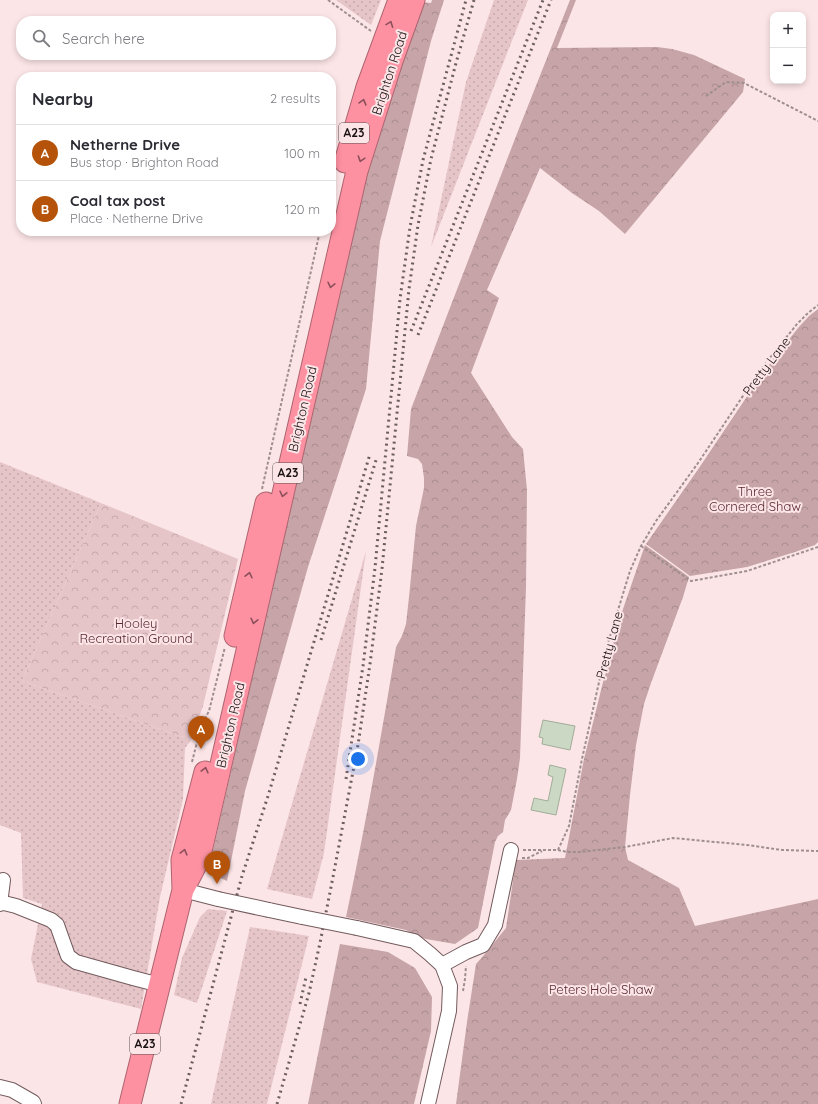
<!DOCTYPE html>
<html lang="en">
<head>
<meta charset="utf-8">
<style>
	:root { --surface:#fff; --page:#f2f2f3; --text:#2b2b33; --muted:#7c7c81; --line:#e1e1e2; --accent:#b45309 }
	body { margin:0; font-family:Quicksand,sans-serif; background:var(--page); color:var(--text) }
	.controls { position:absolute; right:12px; top:12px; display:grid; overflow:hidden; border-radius:8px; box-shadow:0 2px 6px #0003 }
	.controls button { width:36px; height:36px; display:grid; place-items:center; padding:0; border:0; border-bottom:1px solid var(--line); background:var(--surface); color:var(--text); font:20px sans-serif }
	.you { position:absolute; left:358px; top:759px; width:14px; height:14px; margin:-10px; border:3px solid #fff; border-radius:50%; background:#1a73e8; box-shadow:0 0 0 6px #1a73e833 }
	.badge { display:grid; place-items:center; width:26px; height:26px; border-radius:50%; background:var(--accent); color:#fff; font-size:13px; font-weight:700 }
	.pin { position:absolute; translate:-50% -33px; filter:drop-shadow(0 1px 2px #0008) }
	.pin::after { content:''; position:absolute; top:21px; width:14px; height:12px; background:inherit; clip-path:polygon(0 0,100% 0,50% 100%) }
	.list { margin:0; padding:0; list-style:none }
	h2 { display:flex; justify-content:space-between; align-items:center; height:52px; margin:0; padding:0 16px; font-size:17px }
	h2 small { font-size:13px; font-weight:400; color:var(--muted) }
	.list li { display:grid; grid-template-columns:26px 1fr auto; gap:12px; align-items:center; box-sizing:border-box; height:56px; padding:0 16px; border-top:1px solid var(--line) }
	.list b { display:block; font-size:15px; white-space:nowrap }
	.list p { margin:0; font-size:13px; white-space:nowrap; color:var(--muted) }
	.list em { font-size:13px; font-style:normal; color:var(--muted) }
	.icon { flex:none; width:22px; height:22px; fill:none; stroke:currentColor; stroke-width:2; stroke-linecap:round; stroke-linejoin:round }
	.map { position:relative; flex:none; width:818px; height:1104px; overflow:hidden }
	.search { position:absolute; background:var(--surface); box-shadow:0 2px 6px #0003; left:16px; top:16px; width:320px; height:44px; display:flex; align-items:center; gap:10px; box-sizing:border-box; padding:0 14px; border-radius:16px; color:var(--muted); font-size:15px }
	.panel { position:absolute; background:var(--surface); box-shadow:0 2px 6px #0003; left:16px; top:72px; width:320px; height:164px; border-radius:16px }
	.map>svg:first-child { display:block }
	.grass { fill:url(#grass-dots) }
	.forest { fill:url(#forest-crowns) }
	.park { fill:url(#park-crowns) }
	.building { fill:#cbd8c3; stroke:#a1ad99 }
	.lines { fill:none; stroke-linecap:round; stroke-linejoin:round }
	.minor-casing { stroke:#735b5d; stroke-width:16 }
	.highway-casing { stroke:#ad646f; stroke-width:23 }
	.path { stroke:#9f8e8f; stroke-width:2; stroke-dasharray:3 2; stroke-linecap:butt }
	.minor { stroke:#fff; stroke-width:14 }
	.highway { stroke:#fd91a2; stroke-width:21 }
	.rail { stroke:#6c5e5f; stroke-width:3; stroke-dasharray:2 4; stroke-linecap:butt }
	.minor-bridge-casing { stroke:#735b5d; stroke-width:16; stroke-linecap:butt }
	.minor-bridge { stroke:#fff; stroke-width:14 }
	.oneway { stroke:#8b505a }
	.labels { text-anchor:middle; stroke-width:4; stroke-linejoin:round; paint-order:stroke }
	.shield { fill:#fce5e7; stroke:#5d5051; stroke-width:1 }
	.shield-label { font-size:12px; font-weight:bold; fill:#191011 }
	.street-label { font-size:13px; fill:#191011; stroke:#fce5e7 }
	.park-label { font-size:13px; fill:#592931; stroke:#fce5e7 }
</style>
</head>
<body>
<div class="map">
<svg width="818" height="1104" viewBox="0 0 818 1104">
	<defs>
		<pattern id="grass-dots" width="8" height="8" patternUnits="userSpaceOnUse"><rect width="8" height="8" fill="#e6c5c9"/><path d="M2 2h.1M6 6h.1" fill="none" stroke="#c5a8ac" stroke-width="1.8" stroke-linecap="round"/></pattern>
		<pattern id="forest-crowns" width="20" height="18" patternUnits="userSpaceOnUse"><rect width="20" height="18" fill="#c6a4a7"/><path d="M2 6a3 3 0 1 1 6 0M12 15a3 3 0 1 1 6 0" fill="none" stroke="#aa8c8f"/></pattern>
		<pattern id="park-crowns" width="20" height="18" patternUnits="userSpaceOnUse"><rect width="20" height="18" fill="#e6c5c9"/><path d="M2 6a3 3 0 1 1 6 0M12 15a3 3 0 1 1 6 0" fill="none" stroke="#c5a8ac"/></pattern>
	</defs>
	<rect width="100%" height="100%" fill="#fce5e7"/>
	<path class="grass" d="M336,0H381L371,25Z
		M494,0H528L431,247L466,82Z
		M0,462L101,503L22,681L191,740L185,748L183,799L160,897L141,1009L37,982L31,959L42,904L23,898L21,833L0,825Z
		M366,551L324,853L312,899L267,889Z
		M208,909L227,911L197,1003L174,995L182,958L200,917Z
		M250,927L309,936L267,1104H211Z"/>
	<path class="forest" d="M432,0H444L431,41L380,241L366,389L308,567L245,791L227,881L208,872L246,705L286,517L363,175L420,2L431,3Z
		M570,0H576L557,48L657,47L672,49L694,55L745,79L743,92L625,234L599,211L572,193L540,168L487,290L499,298L471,373L512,437L523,449L527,490L526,587L520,758L517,779L511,810L505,820L503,832L498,836L495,842L478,928L455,944L426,939L416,936L406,930L346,917C365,828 381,738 396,647L402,636L406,624L409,597L416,526L424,488V478L422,464L418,459L407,456L411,409L518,131Z
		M818,309V542L815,545L795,552L747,567L690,576L646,544L701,465L764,371L798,328L809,316Z
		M645,545L689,577L683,597L651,683L644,704L636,745L630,795L625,847L628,860L679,888L695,926L818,899V1104H456L467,1022L476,964L484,955L506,928L516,860L565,858L584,759L604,678L610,662L612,648L623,609Z
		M340,944L388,952L415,968L432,997L431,1031L414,1104H308Z"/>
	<path class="park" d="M101,503L238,559L203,706L191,740L22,681Z"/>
	<path class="building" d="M543,720L575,726L570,750L542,744L543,738L539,737Z
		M550,765L566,769L556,815L531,810L534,798L548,801L553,777L548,775Z"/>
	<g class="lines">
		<g class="minor-casing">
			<path id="minor" d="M183,890L218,899
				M0,902L16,906L51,920L57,925L68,956L76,962L133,978L160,985
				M0,904L3,880
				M269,910L302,917
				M357,928L414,941L430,954L442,965L450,986L449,1011L428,1104
				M442,965L466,952L483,945L495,925L511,850
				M0,1087L12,1090L33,1102L34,1104"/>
		</g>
		<g class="highway-casing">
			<path id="highway" d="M345,162L367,87L399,0
				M235,636L266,503
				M183,890L182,860L205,772
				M130,1104L183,890L197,863L202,847L357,171L392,61L414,0"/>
		</g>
		<path class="path" d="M328,0L371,31
			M706,96L726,82L744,83L818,121
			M331,181L333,172
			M262,489L320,231
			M641,546L691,581L747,571L818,547
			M192,762L201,726L209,711L225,647
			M523,850H558L567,852H580L625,847L673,838L747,845L782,850L818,851
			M558,850L569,826L582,759L607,646L630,571L641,546L656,521L698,463L761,369L797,324L808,313L818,305
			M522,858H528L542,851
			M463,991L465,979L466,966"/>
		<use href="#minor" class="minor"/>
		<use href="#highway" class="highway"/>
		<path class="rail" d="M411,331L543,0
			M418,335L551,0
			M321,640L377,457
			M346,779L363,666L375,568L400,299L410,227L423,160L466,0
			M300,1004L306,977
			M181,1104L242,876L268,796L370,454
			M277,1104L309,993L320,943L333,877L358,745L370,664L382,569L409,289L418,225L431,159L456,63L474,0"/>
		<g class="minor-bridge-casing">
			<path id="minor-bridge" d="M218,899L269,910
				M302,917L357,928"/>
		</g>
		<use href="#minor-bridge" class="minor-bridge"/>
	</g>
	<defs><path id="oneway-chevron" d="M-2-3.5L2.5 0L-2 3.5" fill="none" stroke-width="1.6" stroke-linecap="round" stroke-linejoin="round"/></defs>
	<g class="oneway">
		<use href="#oneway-chevron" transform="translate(390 24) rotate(-69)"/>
		<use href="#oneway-chevron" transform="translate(363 102) rotate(-74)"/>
		<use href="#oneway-chevron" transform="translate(361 159) rotate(108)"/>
		<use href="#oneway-chevron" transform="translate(331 285) rotate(103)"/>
		<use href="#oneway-chevron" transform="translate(283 494) rotate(103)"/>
		<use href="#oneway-chevron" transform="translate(249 575) rotate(-77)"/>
		<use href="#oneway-chevron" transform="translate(254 621) rotate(103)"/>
		<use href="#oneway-chevron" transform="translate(205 770) rotate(-76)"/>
		<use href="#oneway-chevron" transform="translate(184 852) rotate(-75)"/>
	</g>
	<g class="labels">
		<g class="shield">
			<rect x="339" y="123" width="30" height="20" rx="3"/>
			<rect x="273" y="463" width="30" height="20" rx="3"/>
			<rect x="130" y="1034" width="30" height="20" rx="3"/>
		</g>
		<g class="shield-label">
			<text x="354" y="137">A23</text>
			<text x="288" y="477">A23</text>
			<text x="145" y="1048">A23</text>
		</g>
		<g class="street-label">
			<text transform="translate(389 73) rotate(-72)" y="5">Brighton Road</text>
			<text transform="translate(766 366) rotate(-53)" y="5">Pretty Lane</text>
			<text transform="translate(302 409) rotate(-77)" y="5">Brighton Road</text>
			<text transform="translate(609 645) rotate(-75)" y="5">Pretty Lane</text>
			<text transform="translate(230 725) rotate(-77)" y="5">Brighton Road</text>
		</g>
		<g class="park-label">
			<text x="755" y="496">Three<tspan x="755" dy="15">Cornered Shaw</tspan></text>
			<text x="136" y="628">Hooley<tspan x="136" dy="15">Recreation Ground</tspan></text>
			<text x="601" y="994">Peters Hole Shaw</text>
		</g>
	</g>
</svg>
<div class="controls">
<button>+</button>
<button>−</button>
</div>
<div class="you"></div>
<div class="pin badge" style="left:201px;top:749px">A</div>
<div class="pin badge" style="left:217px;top:884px">B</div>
<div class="search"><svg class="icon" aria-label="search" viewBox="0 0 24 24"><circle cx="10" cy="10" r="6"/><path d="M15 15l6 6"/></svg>Search here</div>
<section class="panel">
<h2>Nearby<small>2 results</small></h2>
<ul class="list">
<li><span class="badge">A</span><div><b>Netherne Drive</b><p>Bus stop · Brighton Road</p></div><em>100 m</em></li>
<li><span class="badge">B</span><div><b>Coal tax post</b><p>Place · Netherne Drive</p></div><em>120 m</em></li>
</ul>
</section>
</div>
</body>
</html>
